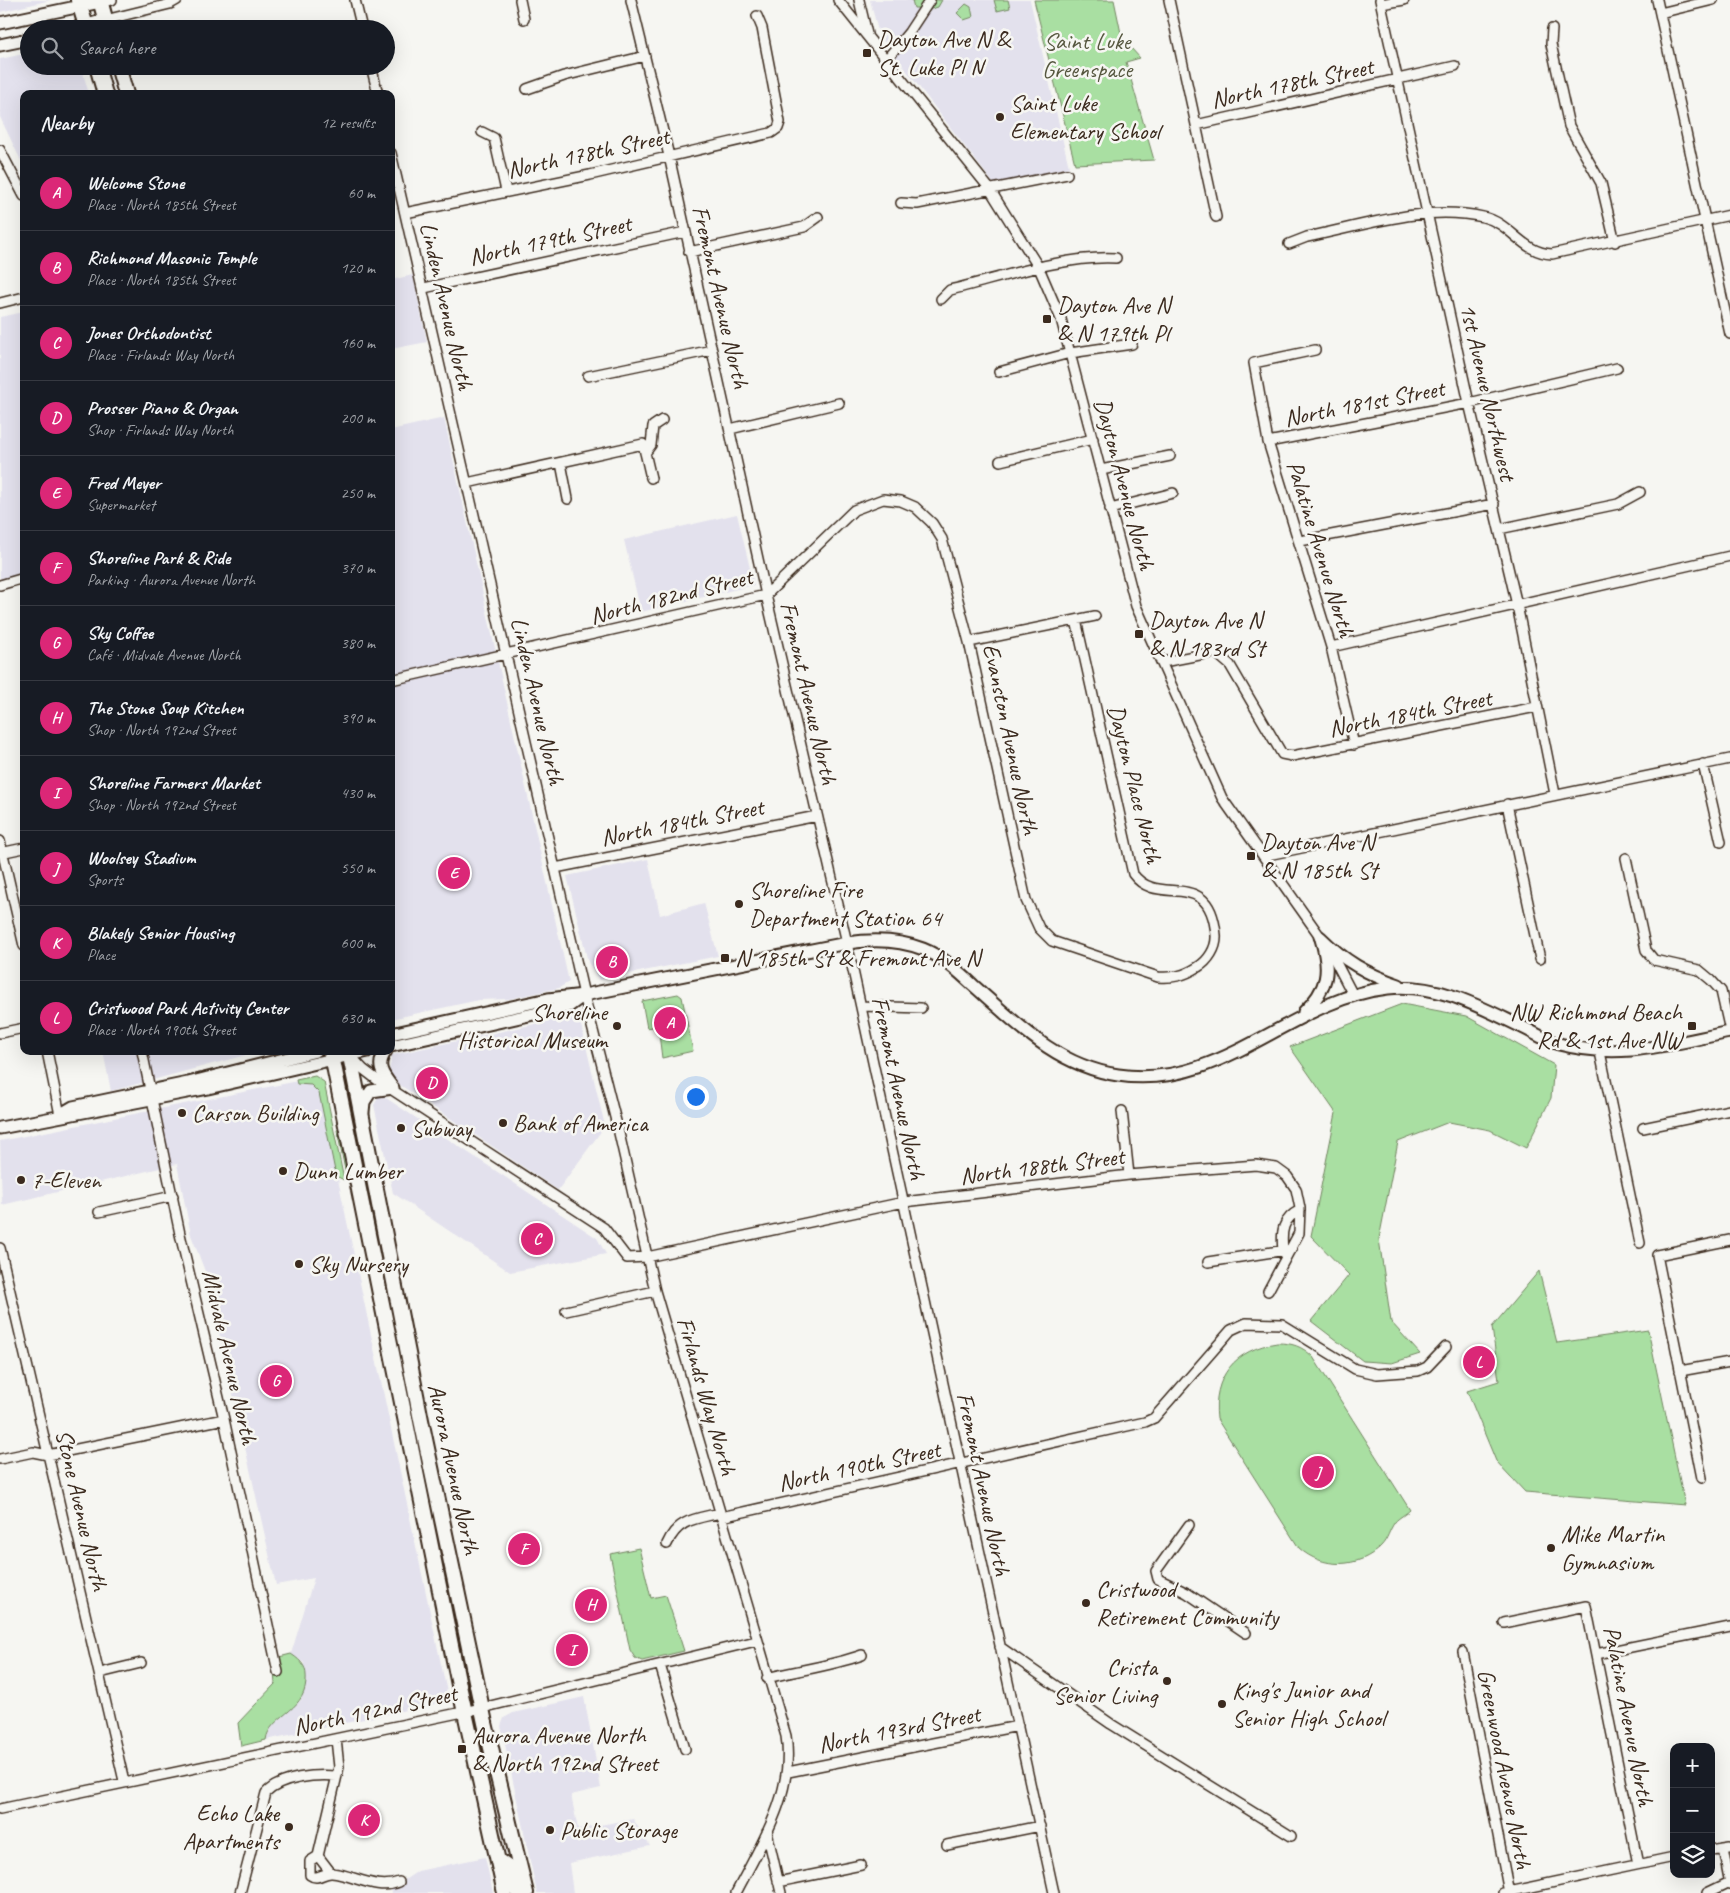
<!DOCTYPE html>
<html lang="en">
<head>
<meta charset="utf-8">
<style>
	:root { --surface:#171b24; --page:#20242c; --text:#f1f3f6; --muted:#9ea1a6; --line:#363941; --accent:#db2777 }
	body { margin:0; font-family:Caveat,sans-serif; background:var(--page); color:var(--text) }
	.controls { position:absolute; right:15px; bottom:15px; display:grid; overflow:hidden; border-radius:10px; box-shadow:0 5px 20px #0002 }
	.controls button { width:45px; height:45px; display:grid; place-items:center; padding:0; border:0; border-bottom:1px solid var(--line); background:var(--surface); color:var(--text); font:25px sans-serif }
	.you { position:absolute; left:695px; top:1096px; width:18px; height:18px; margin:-12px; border:4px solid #fff; border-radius:50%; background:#1a73e8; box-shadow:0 0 0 8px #1a73e833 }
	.badge { display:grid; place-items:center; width:32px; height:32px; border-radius:50%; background:var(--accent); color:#fff; font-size:16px; font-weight:700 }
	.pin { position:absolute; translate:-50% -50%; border:2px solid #fff; box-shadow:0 1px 5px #0006 }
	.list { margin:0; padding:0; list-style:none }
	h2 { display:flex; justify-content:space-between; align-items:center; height:65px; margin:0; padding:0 20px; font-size:21px }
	h2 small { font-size:16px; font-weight:400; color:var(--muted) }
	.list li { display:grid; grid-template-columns:32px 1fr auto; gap:15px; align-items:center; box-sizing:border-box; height:75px; padding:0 20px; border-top:1px solid var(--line) }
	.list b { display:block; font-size:19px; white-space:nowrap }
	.list p { margin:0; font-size:16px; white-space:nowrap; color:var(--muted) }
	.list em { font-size:16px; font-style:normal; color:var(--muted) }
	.icon { flex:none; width:28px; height:28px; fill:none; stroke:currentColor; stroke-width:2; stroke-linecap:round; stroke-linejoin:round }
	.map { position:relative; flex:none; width:1730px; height:1893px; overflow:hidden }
	.search { position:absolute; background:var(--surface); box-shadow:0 5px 20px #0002; left:20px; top:20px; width:375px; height:55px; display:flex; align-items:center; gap:12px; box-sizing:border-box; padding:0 18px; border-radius:28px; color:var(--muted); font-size:19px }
	.panel { position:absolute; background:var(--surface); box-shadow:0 5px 20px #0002; left:20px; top:90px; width:375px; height:965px; border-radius:10px }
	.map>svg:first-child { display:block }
	.built { fill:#e3e1ed }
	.green { fill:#a9dfa2; stroke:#728460 }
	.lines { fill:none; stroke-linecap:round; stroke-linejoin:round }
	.minor-casing { stroke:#3b2a1e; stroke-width:12 }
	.major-casing { stroke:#3b2a1e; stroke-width:15 }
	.highway-casing { stroke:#3b2a1e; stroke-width:18 }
	.minor { stroke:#f6f6f2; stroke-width:9 }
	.major { stroke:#f6f6f2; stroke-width:11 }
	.highway { stroke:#f6f6f2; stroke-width:14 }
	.poi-dot { fill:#3b2a1e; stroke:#f6f6f2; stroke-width:2 }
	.labels { text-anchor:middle; stroke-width:5; stroke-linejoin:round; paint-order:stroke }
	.poi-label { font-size:24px; fill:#3b2a1e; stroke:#f6f6f2; text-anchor:start }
	.park-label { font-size:24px; fill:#56573f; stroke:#f6f6f2 }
	.street-label { font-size:24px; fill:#3b2a1e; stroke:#f6f6f2 }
</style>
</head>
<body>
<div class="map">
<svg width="1730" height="1893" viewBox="0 0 1730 1893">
	<rect width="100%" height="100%" fill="#f6f6f2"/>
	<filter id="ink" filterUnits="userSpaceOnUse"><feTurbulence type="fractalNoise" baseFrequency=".02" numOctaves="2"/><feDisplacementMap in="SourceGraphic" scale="10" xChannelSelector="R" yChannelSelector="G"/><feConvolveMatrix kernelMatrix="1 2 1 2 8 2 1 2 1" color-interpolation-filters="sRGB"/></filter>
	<g filter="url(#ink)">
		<path class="built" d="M0,0H51L0,12Z
			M870,0H1030L1069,167L994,184L879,35Z
			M29,53V66H81L89,94H24V167L0,117V59Z
			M413,275L427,342L391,349V280Z
			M24,312V575L0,580V317Z
			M444,418L569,982L559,988L509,999L479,1000L391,1019V430Z
			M737,514L754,585L641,612L624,540Z
			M648,859L660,915L704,903L718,956L599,980L588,962L567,876Z
			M572,1016L580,1021L605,1126L558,1190L388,1077L392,1055Z
			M103,1051H261L111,1091Z
			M298,1081L312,1082L319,1090L447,1692L444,1699L439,1703L266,1740L271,1727L301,1700L304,1663L291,1654L314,1578L276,1585L206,1274L191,1235L177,1164L2,1205L0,1141Z
			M380,1094L597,1238L606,1254L510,1272L393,1193L374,1105Z
			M584,1697L601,1788L571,1795L578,1829L633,1819L650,1846L569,1863L573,1893H537L501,1726L504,1718L513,1713Z
			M485,1857L493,1893H392L391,1889L418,1871Z"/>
		<path class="green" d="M912,0H942L938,7L931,9L917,26L920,8H914Z
			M994,0H1008L1010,8L997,11Z
			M1034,0H1114L1122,38L1140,58L1126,62L1154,160L1075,164Z
			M966,4L971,7L973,17L964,20L957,13Z
			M678,994L682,997L693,1051L662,1058L659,1034L652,1027L647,1028L642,1001Z
			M1402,1004L1466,1016L1554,1065L1551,1098L1526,1148L1490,1130L1449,1122L1398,1142L1379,1239L1391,1322L1420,1354L1392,1363L1363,1361L1311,1321L1349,1275L1311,1236L1336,1113L1290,1047Z
			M315,1076L324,1082L325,1087L344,1180L336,1176L319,1093L311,1085L297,1084L296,1080Z
			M339,1129L347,1169L346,1175L337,1130Z
			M1539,1271L1557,1343L1648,1330L1685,1505L1525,1492L1496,1461L1467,1391L1499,1381L1492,1327Z
			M1277,1343C1292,1343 1302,1346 1313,1357L1410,1510C1406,1514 1398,1518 1395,1522C1389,1530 1388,1539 1381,1546C1359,1569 1322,1569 1299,1548L1217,1419C1212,1377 1235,1349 1277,1343Z
			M639,1548L651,1598L666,1595L684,1651L642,1661L635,1658L630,1650L610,1554Z
			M291,1654C303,1662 307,1667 306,1682C304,1712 269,1716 266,1740L241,1746L238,1723L275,1684L274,1672L281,1666L279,1657Z"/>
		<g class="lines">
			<g class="minor-casing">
				<path id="minor" d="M355,0L362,29
					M520,0L524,19
					M631,0L669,156L766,595L847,943L1054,1893
					M838,0L989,188L1039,268L1061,319L1136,606L1222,798L1329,949L1353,995
					M859,0L867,34
					M1169,0L1216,217
					M1380,0L1469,403L1517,605L1555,794
					M1657,0L1730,334
					M100,2L112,0
					M1381,4L1404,0
					M1660,13L1713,0
					M105,20L170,4L177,0
					M1552,29L1551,44L1569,126L1601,183L1615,242
					M885,61L909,32L930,0
					M371,66L378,94
					M527,89L564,76L645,56
					M1196,125L1455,66
					M482,132L494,138L506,191
					M0,150L24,196
					M391,153L584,995L619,1133L655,1291L786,1736C795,1793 761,1844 736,1893
					M901,203L917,204L1067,174
					M405,213L590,175L771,133L778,128L780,122L762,28L757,16
					M1289,244L1307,237C1363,226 1425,204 1483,217C1511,223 1522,253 1552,254L1730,215
					M689,252L804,227L818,217
					M424,288L685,232
					M941,299L950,290C1000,278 1065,255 1116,258
					M0,303L24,297
					M1315,350L1254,363L1268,442L1331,647L1354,745
					M999,372L1070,353L1132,344
					M588,376L712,350
					M730,429L839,403
					M1268,442L1469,403L1617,368
					M645,453L651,445L653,426L662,420
					M1000,461L1093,439
					M561,463L568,499
					M1101,470L1170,456
					M467,483L643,444L651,478
					M1110,509L1173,493
					M1499,529L1618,504L1640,492
					M1300,541L1494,504
					M0,585L24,578
					M969,642L1095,616
					M1331,647L1730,556
					M1163,662L1215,652L1230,665L1282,754L1292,756L1536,707
					M391,680L766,595L854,510L883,499L901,501L915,507L932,523L942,539L969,642L1026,900L1039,928L1052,941L1158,977C1173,978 1184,976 1198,967C1208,961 1217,948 1216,935C1210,865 1158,909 1133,874L1076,620
					M1703,764L1721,842
					M1507,804L1540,959
					M0,841L24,946
					M0,853L24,848
					M1263,856L1730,759
					M1626,858L1646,950L1654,960L1699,970L1711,980L1721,991L1730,1031
					M555,868L817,816
					M861,1006L921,1008
					M0,1033L24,1028
					M47,1051L60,1115
					M142,1051L180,1234L224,1419L278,1672
					M1600,1052L1640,1243
					M351,1056L363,1069L380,1082L604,1228L627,1258L647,1257L904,1202L1129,1175L1256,1165L1276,1168L1287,1176L1296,1189L1300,1208L1299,1233L1268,1291
					M1122,1111L1129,1175
					M1643,1128L1730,1110
					M99,1212L173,1196
					M0,1248L124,1781
					M1283,1250C1281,1232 1282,1219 1300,1210
					M1208,1262L1292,1249
					M566,1311L655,1291
					M1680,1371L1730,1362
					M0,1459L33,1452L48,1455L224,1419
					M1702,1478L1657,1255L1730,1240
					M721,1517L1145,1422L1154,1418L1231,1330L1246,1323L1282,1324L1355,1369L1377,1374L1418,1371L1427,1367L1446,1347
					M1189,1525L1156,1571L1158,1579L1187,1593L1246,1633
					M667,1544C678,1519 695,1519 720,1513
					M1504,1623L1586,1606L1638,1864
					M1000,1647L1111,1724L1291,1836
					M1463,1652L1509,1893
					M1596,1654L1730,1627
					M660,1665L685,1749
					M100,1673L141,1663
					M767,1678C799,1670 831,1666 862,1655
					M336,1739L339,1767L318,1856L310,1861V1875C318,1881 323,1872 332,1873C354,1875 377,1891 399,1882
					M788,1772L1018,1726
					M0,1809L482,1708L756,1641
					M767,1832L781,1893
					M947,1845L1040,1826
					M1723,1848L1730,1884
					M1711,1850L1730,1847
					M318,1856L331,1873
					M778,1882L861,1865
					M240,1893L266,1793C281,1777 316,1774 337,1776
					M1503,1893L1674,1857
					M1707,1893L1730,1882"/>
			</g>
			<g class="major-casing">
				<path id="major" d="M0,23L100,2
					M72,29L105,20
					M0,45L29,39
					M1320,937C1344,961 1367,974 1399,985
					M1304,1012C1328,989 1331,971 1321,939
					M391,1034L548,999L584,995L847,943C873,939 898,939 923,949C943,957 958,971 973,985C1017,1024 1057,1066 1118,1075C1223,1091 1290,999 1388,988C1439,983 1480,1007 1524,1028C1536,1034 1547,1041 1559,1044C1621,1060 1669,1044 1730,1032
					M391,1046L569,1006L584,995
					M386,1051C375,1066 383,1075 393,1088
					M363,1112L364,1102L371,1091L393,1088
					M61,1114L73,1107L188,1083L316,1051
					M0,1128L208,1088L368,1051
					M497,1858L511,1868L517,1893"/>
			</g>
			<g class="highway-casing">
				<path id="highway" d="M78,0L87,29
					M100,0L108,29
					M97,66L105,94
					M118,66L126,94
					M331,1051L460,1690L505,1893
					M349,1051L421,1420L485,1723L526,1893"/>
			</g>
			<use href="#minor" class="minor"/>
			<use href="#major" class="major"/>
			<use href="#highway" class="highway"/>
		</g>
	</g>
	<g class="poi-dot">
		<rect x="862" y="48" width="10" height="10" rx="2.5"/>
		<circle cx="1000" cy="117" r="5"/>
		<rect x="1042" y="314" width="10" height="10" rx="2.5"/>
		<rect x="1134" y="629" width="10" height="10" rx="2.5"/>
		<rect x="1246" y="851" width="10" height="10" rx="2.5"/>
		<circle cx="739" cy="904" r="5"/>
		<rect x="720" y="953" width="10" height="10" rx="2.5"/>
		<circle cx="617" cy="1026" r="5"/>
		<rect x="1687" y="1021" width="10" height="10" rx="2.5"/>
		<circle cx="182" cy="1113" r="5"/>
		<circle cx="503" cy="1123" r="5"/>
		<circle cx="401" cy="1128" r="5"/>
		<circle cx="283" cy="1171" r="5"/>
		<circle cx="21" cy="1180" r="5"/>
		<circle cx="299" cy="1264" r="5"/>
		<circle cx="1551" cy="1548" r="5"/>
		<circle cx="1086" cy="1603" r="5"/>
		<circle cx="1167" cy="1681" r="5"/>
		<circle cx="1222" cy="1704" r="5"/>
		<rect x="457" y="1744" width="10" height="10" rx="2.5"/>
		<circle cx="289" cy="1827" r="5"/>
		<circle cx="550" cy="1830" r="5"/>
	</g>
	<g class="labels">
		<g class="poi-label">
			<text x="877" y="47">Dayton Ave N &amp;<tspan x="877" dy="28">St. Luke Pl N</tspan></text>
			<text x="1010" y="111">Saint Luke<tspan x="1010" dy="28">Elementary School</tspan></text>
			<text x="1057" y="313">Dayton Ave N<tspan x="1057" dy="28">&amp; N 179th Pl</tspan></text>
			<text x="1149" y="628">Dayton Ave N<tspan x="1149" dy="28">&amp; N 183rd St</tspan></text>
			<text x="1261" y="850">Dayton Ave N<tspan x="1261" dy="28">&amp; N 185th St</tspan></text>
			<text x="749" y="898">Shoreline Fire<tspan x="749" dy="28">Department Station 64</tspan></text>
			<text x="735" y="966">N 185th St &amp; Fremont Ave N</text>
			<text x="607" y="1020" text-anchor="end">Shoreline<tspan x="607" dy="28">Historical Museum</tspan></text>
			<text x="1682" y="1020" text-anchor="end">NW Richmond Beach<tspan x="1682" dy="28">Rd &amp; 1st Ave NW</tspan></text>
			<text x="192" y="1121">Carson Building</text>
			<text x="513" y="1131">Bank of America</text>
			<text x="411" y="1136">Subway</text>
			<text x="293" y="1179">Dunn Lumber</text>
			<text x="31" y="1188">7-Eleven</text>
			<text x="309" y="1272">Sky Nursery</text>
			<text x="1561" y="1542">Mike Martin<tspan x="1561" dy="28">Gymnasium</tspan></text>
			<text x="1096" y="1597">Cristwood<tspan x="1096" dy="28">Retirement Community</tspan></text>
			<text x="1157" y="1675" text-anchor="end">Crista<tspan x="1157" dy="28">Senior Living</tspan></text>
			<text x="1232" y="1698">King's Junior and<tspan x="1232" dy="28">Senior High School</tspan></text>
			<text x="472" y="1743">Aurora Avenue North<tspan x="472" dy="28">&amp; North 192nd Street</tspan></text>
			<text x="279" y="1821" text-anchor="end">Echo Lake<tspan x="279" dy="28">Apartments</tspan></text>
			<text x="560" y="1838">Public Storage</text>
		</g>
		<g class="park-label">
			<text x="1087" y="49">Saint Luke<tspan x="1087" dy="28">Greenspace</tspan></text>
		</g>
		<g class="street-label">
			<text transform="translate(1292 83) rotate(-12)" y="8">North 178th Street</text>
			<text transform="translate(588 153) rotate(-12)" y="8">North 178th Street</text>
			<text transform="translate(550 240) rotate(-12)" y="8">North 179th Street</text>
			<text transform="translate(721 297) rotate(77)" y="8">Fremont Avenue North</text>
			<text transform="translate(447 306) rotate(77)" y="8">Linden Avenue North</text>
			<text transform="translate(1488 392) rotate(77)" y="8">1st Avenue Northwest</text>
			<text transform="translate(1364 403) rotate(-11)" y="8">North 181st Street</text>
			<text transform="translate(1125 484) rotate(75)" y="8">Dayton Avenue North</text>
			<text transform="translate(1321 549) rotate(73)" y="8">Palatine Avenue North</text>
			<text transform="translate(671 596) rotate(-14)" y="8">North 182nd Street</text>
			<text transform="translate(809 693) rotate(77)" y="8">Fremont Avenue North</text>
			<text transform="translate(538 701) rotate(77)" y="8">Linden Avenue North</text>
			<text transform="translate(1410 713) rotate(-11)" y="8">North 184th Street</text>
			<text transform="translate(1011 739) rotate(78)" y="8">Evanston Avenue North</text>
			<text transform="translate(1135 784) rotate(76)" y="8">Dayton Place North</text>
			<text transform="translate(682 822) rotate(-11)" y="8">North 184th Street</text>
			<text transform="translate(899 1088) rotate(78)" y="8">Fremont Avenue North</text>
			<text transform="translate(1042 1166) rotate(-7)" y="8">North 188th Street</text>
			<text transform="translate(230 1357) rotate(77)" y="8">Midvale Avenue North</text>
			<text transform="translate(707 1396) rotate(74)" y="8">Firlands Way North</text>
			<text transform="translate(859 1466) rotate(-12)" y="8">North 190th Street</text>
			<text transform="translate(454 1469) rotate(78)" y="8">Aurora Avenue North</text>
			<text transform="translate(984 1484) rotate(78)" y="8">Fremont Avenue North</text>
			<text transform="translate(82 1510) rotate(77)" y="8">Stone Avenue North</text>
			<text transform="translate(375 1710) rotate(-12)" y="8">North 192nd Street</text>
			<text transform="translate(1629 1716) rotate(79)" y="8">Palatine Avenue North</text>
			<text transform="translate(899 1729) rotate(-11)" y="8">North 193rd Street</text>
			<text transform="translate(1505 1769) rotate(79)" y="8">Greenwood Avenue North</text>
		</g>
	</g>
</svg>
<div class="controls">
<button>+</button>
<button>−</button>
<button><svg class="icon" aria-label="layers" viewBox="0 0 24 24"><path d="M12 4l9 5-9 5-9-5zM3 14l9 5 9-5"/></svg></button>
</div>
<div class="you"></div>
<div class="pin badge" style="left:670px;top:1023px">A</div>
<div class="pin badge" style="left:612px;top:962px">B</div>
<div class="pin badge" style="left:537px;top:1239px">C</div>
<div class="pin badge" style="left:432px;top:1083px">D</div>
<div class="pin badge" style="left:454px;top:873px">E</div>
<div class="pin badge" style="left:524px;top:1549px">F</div>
<div class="pin badge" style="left:276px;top:1381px">G</div>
<div class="pin badge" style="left:591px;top:1605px">H</div>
<div class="pin badge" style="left:572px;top:1650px">I</div>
<div class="pin badge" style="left:1318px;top:1472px">J</div>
<div class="pin badge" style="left:364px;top:1820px">K</div>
<div class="pin badge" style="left:1479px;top:1362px">L</div>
<div class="search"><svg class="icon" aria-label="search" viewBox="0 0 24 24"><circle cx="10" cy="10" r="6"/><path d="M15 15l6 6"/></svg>Search here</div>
<section class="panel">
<h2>Nearby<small>12 results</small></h2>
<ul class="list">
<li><span class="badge">A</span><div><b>Welcome Stone</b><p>Place · North 185th Street</p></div><em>60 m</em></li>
<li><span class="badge">B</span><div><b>Richmond Masonic Temple</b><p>Place · North 185th Street</p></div><em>120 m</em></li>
<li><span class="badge">C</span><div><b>Jones Orthodontist</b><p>Place · Firlands Way North</p></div><em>160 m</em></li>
<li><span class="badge">D</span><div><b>Prosser Piano &amp; Organ</b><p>Shop · Firlands Way North</p></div><em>200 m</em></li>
<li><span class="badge">E</span><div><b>Fred Meyer</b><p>Supermarket</p></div><em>250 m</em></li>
<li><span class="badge">F</span><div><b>Shoreline Park &amp; Ride</b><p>Parking · Aurora Avenue North</p></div><em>370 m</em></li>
<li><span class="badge">G</span><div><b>Sky Coffee</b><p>Café · Midvale Avenue North</p></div><em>380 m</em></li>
<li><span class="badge">H</span><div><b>The Stone Soup Kitchen</b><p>Shop · North 192nd Street</p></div><em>390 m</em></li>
<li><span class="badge">I</span><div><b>Shoreline Farmers Market</b><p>Shop · North 192nd Street</p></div><em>430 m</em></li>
<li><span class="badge">J</span><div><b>Woolsey Stadium</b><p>Sports</p></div><em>550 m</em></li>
<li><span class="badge">K</span><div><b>Blakely Senior Housing</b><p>Place</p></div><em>600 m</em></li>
<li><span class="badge">L</span><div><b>Cristwood Park Activity Center</b><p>Place · North 190th Street</p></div><em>630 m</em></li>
</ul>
</section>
</div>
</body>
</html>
